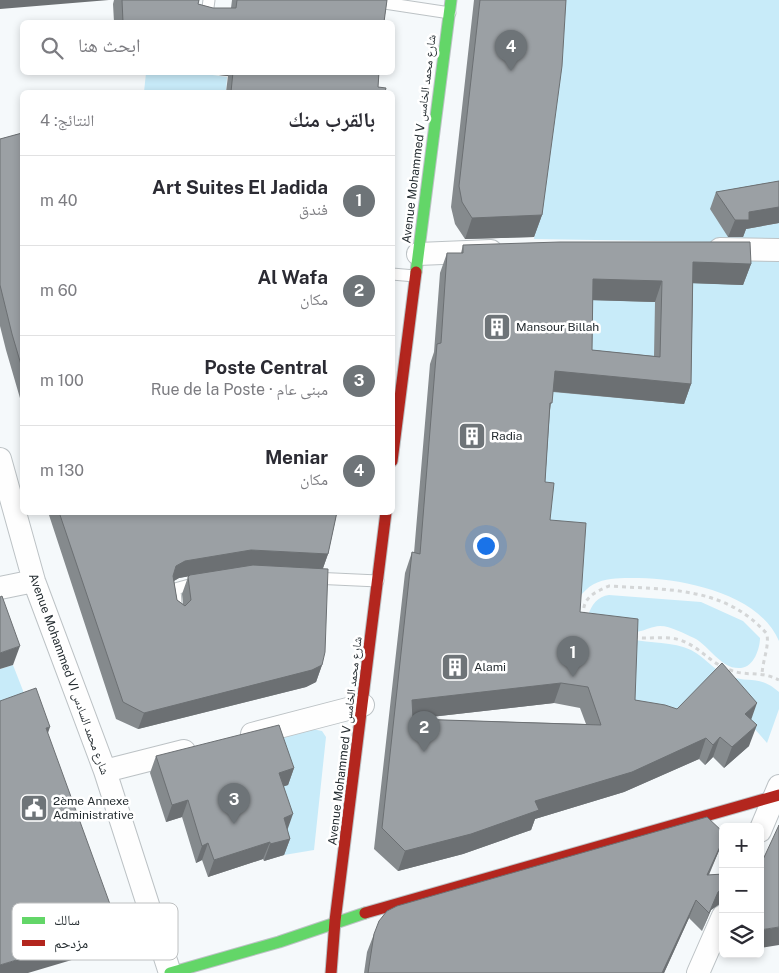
<!DOCTYPE html>
<html lang="ar">
<head>
<meta charset="utf-8">
<style>
	:root { --surface:#fff; --page:#f7f7f7; --text:#2b2b33; --muted:#7c7c81; --line:#e1e1e2; --accent:#6e7478 }
	body { margin:0; font-family:"Public Sans","Noto Naskh Arabic",sans-serif; background:var(--page); color:var(--text); direction:rtl }
	.controls { position:absolute; right:15px; bottom:15px; display:grid; overflow:hidden; border-radius:8px; box-shadow:0 2px 8px #0003 }
	.controls button { width:45px; height:45px; display:grid; place-items:center; padding:0; border:0; border-bottom:1px solid var(--line); background:var(--surface); color:var(--text); font:25px sans-serif }
	.you { position:absolute; left:485px; top:545px; width:18px; height:18px; margin:-12px; border:4px solid #fff; border-radius:50%; background:#1a73e8; box-shadow:0 0 0 8px #1a73e833 }
	.badge { display:grid; place-items:center; width:32px; height:32px; border-radius:50%; background:var(--accent); color:#fff; font-size:16px; font-weight:700 }
	.pin { position:absolute; translate:-50% -41px; filter:drop-shadow(0 1px 2px #0008) }
	.pin::after { content:''; position:absolute; top:26px; width:18px; height:15px; background:inherit; clip-path:polygon(0 0,100% 0,50% 100%) }
	.list { margin:0; padding:0; list-style:none }
	h2 { display:flex; justify-content:space-between; align-items:center; height:65px; margin:0; padding:0 20px; font-size:21px }
	h2 small { font-size:16px; font-weight:400; color:var(--muted) }
	.list li { display:grid; grid-template-columns:32px 1fr auto; gap:15px; align-items:center; box-sizing:border-box; height:90px; padding:0 20px; border-top:1px solid var(--line) }
	.list b { display:block; font-size:19px; white-space:nowrap }
	.list p { margin:0; font-size:16px; white-space:nowrap; color:var(--muted) }
	.list em { font-size:16px; font-style:normal; color:var(--muted) }
	.icon { flex:none; width:28px; height:28px; fill:none; stroke:currentColor; stroke-width:2; stroke-linecap:round; stroke-linejoin:round }
	.map { position:relative; flex:none; width:779px; height:973px; overflow:hidden; direction:ltr }
	.search { position:absolute; background:var(--surface); box-shadow:0 2px 8px #0003; left:20px; top:20px; width:375px; height:55px; display:flex; align-items:center; gap:12px; box-sizing:border-box; padding:0 18px; border-radius:8px; color:var(--muted); font-size:19px }
	.panel { position:absolute; background:var(--surface); box-shadow:0 2px 8px #0003; left:20px; top:90px; width:375px; height:425px; border-radius:8px; direction:rtl }
	.map>svg:first-child { display:block }
	.green { fill:#c8ebf9 }
	.lines { fill:none; stroke-linecap:round; stroke-linejoin:round }
	.lane-casing { stroke:#bcc2c5; stroke-width:13 }
	.street-casing { stroke:#bcc2c5; stroke-width:24 }
	.fast-casing { stroke:#bcc2c5; stroke-width:13 }
	.jam-casing { stroke:#bcc2c5; stroke-width:13 }
	.path { stroke:#d4d6d7; stroke-width:3; stroke-dasharray:4 4; stroke-linecap:butt }
	.lane { stroke:#fefefe; stroke-width:11 }
	.street { stroke:#fefefe; stroke-width:22 }
	.fast { stroke:#63d668; stroke-width:11 }
	.jam { stroke:#b3261e; stroke-width:11 }
	.wall { fill:#858a8d; fill-rule:evenodd }
	.shaded-wall { fill:#6c7073 }
	.building { fill:#9ba0a4; stroke:#6c7073; fill-rule:evenodd }
	.labels { text-anchor:middle; stroke-width:5; stroke-linejoin:round; paint-order:stroke }
	.street-label { font-size:12px; fill:#252d31; stroke:#fff }
	.poi-label { font-size:12px; fill:#252d31; stroke:#fff; text-anchor:start }
	.key { fill:#fff; stroke:#bec0c1; stroke-width:1 }
	.key-label { font-size:14px; fill:#252d31 }
</style>
</head>
<body>
<div class="map">
<svg width="779" height="973" viewBox="0 0 779 973">
	<rect width="100%" height="100%" fill="#f5f9fb"/>
	<path class="green" d="M560,0H779V196L726,232L779,223V243L534,239L549,128Z
		M191,72L227,77L226,92H144L146,73Z
		M563,257L779,261V641C759,594 685,579 639,578C625,578 607,577 594,584C588,587 584,592 579,597L543,540L540,473Z
		M609,595L701,602L743,621L760,638C760,648 754,667 741,668C721,670 710,646 694,638C682,633 666,623 654,627C648,628 641,632 635,632C623,632 600,620 588,616C591,605 598,596 609,595Z
		M631,639C650,644 673,641 691,650C705,657 714,671 729,676C750,684 758,674 779,692V709L767,743L715,684L670,730L624,720Z
		M13,665L29,706L0,717V669Z
		M312,729L322,731L326,737L314,850L284,855L278,835L272,739Z"/>
	<g class="lines">
		<g class="lane-casing">
			<path id="lane" d="M365,0L450,13
				M206,22L209,0
				M392,274L415,276
				M313,578L378,581
				M176,604L175,589L200,582"/>
		</g>
		<g class="street-casing">
			<path id="street" d="M720,249L779,250
				M418,254L491,251
				M0,459L34,581L105,771L170,973
				M0,588L34,581
				M252,734L363,705
				M105,771L184,751
				M760,831L779,786
				M698,973L723,916"/>
		</g>
		<g class="fast-casing">
			<path id="fast" d="M416,272L451,0
				M170,973L279,942L365,913"/>
		</g>
		<g class="jam-casing">
			<path id="jam" d="M392,461L416,272
				M365,913L779,795
				M331,973L335,921L386,512"/>
		</g>
		<path class="path" d="M584,616C581,598 595,592 609,586C667,590 725,586 767,634C769,648 763,659 762,674
			M634,637C649,640 665,635 680,640C699,646 711,664 730,670C748,677 759,670 779,680"/>
		<use href="#lane" class="lane"/>
		<use href="#street" class="street"/>
		<use href="#fast" class="fast"/>
		<use href="#jam" class="jam"/>
	</g>
	<path class="wall" d="M114,0H199L198,4L213,8H231L232,0H387L384,22H114L113,4Z
		M474,0H566L542,215L534,237L465,239L455,224L451,207Z
		M191,72H379L378,87L385,92H226L228,76Z
		M22,133V405L6,350L0,326V139Z
		M779,181V223L746,229L743,237H728L710,209L716,192Z
		M463,245L751,264L743,285L693,283L691,384L684,404L553,392L550,410L545,482L550,520L580,612L635,700L677,709L751,720L749,746L724,768L713,757L705,765L699,759L624,792L535,819L531,830L463,854L398,871L374,849L405,573L412,552L414,553L430,364L434,352L440,273L447,253H461ZM593,300L655,302L654,356L592,350ZM554,703L580,708L586,724L413,719Z
		M48,512H337L328,554L323,568L322,665L316,682L306,687L138,729L116,719ZM189,576L188,577L182,594L183,604L177,600L174,581L179,578Z
		M156,756L294,768L288,785L284,786L287,830L290,839L284,855L264,861L263,859L208,877L202,860L196,863L182,817L166,822L150,773Z
		M723,832V842L718,853L709,875L723,874V904L721,903L711,910L702,931L689,918L664,973H364L367,952L374,934Z"/>
	<path class="shaded-wall" d="M0,0H109L0,9Z
		M191,72H229L228,76Z
		M779,207V223L746,229L743,237H728L735,220L749,212Z
		M542,215L534,237L465,239L472,218Z
		M693,262L751,264L743,285L686,283Z
		M593,279L662,281L655,302L586,300Z
		M555,371L691,384L684,404L548,391Z
		M251,550L328,554L322,571L245,567L179,578L170,583L176,566L185,561Z
		M20,646L13,665L0,669V653Z
		M322,665L316,682L306,687L138,729L144,713Z
		M561,683L554,703L404,720L412,700Z
		M757,703L750,723L745,714Z
		M757,725L749,746L724,768L732,747Z
		M50,727L44,745L46,728Z
		M720,737L713,757L705,765L713,745Z
		M706,738L699,759L624,792L535,819L531,830L463,854L398,871L405,851L535,801Z
		M294,768L288,785L273,790L279,773Z
		M188,800L182,817L166,822L172,805Z
		M293,814L287,831L284,818Z
		M290,839L284,855L264,861L270,844Z
		M723,840L718,853L700,894L707,875Z
		M270,842L263,859L208,877L214,860Z
		M208,843L202,860L196,863L202,846Z
		M723,888V898L721,903L711,910L702,931L709,913L718,892Z
		M696,900L689,918L664,973H662Z
		M779,927V945L760,948V930Z
		M119,929L112,948L28,973H0V965Z"/>
	<path class="building" d="M122,0H199L198,4L213,8H236L237,0H387L384,22H123Z
		M480,0H566L562,66L542,215L472,218L462,202L459,186Z
		M233,72H379L378,87L386,88L385,92H231Z
		M22,133V368L12,334L0,285V139Z
		M779,181V207L749,212V220H735L716,192Z
		M560,242H750L751,264L693,262L691,384L555,371L552,403H550L545,482L554,483L550,520L586,523L580,612L638,619L635,700L665,705L677,709L722,663L757,703L745,714L757,725L732,747L720,737L713,745L706,738L632,772L535,801L539,810L471,834L405,851L382,828L412,552L420,554L437,344L441,343L447,253H463V245ZM593,279L662,281L660,357L592,350ZM561,683L588,687L601,725L413,719L412,700Z
		M59,512H337L328,554L251,550L185,561L176,566L173,576L177,600L185,606L191,600L188,577L190,575L253,565L328,569L325,652L322,665L312,670L144,713L123,702Z
		M2,596L20,646L0,653V597Z
		M36,688L50,727L46,728L119,929L0,965V701Z
		M279,725L294,768L279,773L293,814L284,818L290,839L270,844V842L214,860L208,843L202,846L188,800L172,805L156,756Z
		M707,817L723,832V840L707,875L723,874V888L718,892L709,913L696,900L662,973H368L374,934L379,921L387,911L397,906Z
		M779,825V927L760,930V866Z"/>
	<defs>
		<g id="building-square" transform="scale(1.4375)"><rect x="-9" y="-9" width="18" height="18" rx="4" fill="#6e7478" stroke="#fff"/><path d="M-4-6H4V6H1V3H-1V6H-4ZM-2.5-4.3h1.7v1.8h-1.7ZM.8-4.3h1.7v1.8H.8ZM-2.5-1h1.7V.8h-1.7ZM.8-1h1.7V.8H.8Z" fill="#fff"/></g>
		<g id="civic-square" transform="scale(1.4375)"><rect x="-9" y="-9" width="18" height="18" rx="4" fill="#6e7478" stroke="#fff"/><path d="M-.6-6.5H3V-4.5H.6V-3L4-1V1h2V6H-6V1h2V-1L-.6-3ZM-1.2 2.5V6h2.4V2.5Z" fill="#fff"/></g>
	</defs>
	<g fill-rule="evenodd">
		<use href="#building-square" x="497" y="327"/>
		<use href="#building-square" x="472" y="436"/>
		<use href="#building-square" x="455" y="667"/>
		<use href="#civic-square" x="34" y="808"/>
	</g>
	<g class="labels">
		<g class="street-label">
			<text transform="translate(419 139) rotate(-83)" y="4">Avenue Mohammed V شارع محمد الخامس</text>
			<text transform="translate(69 674) rotate(70)" y="4">Avenue Mohammed VI شارع محمد السادس</text>
			<text transform="translate(345 741) rotate(-83)" y="4">Avenue Mohammed V شارع محمد الخامس</text>
		</g>
		<g class="poi-label">
			<text x="516" y="331">Mansour Billah</text>
			<text x="491" y="440">Radia</text>
			<text x="474" y="671">Alami</text>
			<text x="53" y="805">2ème Annexe<tspan x="53" dy="14">Administrative</tspan></text>
		</g>
	</g>
	<rect x="12" y="903" width="166" height="57" rx="8" class="key"/>
	<rect x="22" y="917" width="23" height="7" fill="#63d668"/>
	<rect x="22" y="940" width="23" height="6" fill="#b3261e"/>
	<g class="key-label">
		<text x="54" y="925">سالك</text>
		<text x="54" y="948">مزدحم</text>
	</g>
</svg>
<div class="controls">
<button>+</button>
<button>−</button>
<button><svg class="icon" aria-label="layers" viewBox="0 0 24 24"><path d="M12 4l9 5-9 5-9-5zM3 14l9 5 9-5"/></svg></button>
</div>
<div class="you"></div>
<div class="pin badge" style="left:573px;top:677px">1</div>
<div class="pin badge" style="left:424px;top:752px">2</div>
<div class="pin badge" style="left:234px;top:824px">3</div>
<div class="pin badge" style="left:511px;top:71px">4</div>
<div class="search"><svg class="icon" aria-label="search" viewBox="0 0 24 24"><circle cx="10" cy="10" r="6"/><path d="M15 15l6 6"/></svg>ابحث هنا</div>
<section class="panel">
<h2>بالقرب منك<small>النتائج: 4</small></h2>
<ul class="list">
<li><span class="badge">1</span><div><b>Art Suites El Jadida</b><p>فندق</p></div><em>40 m</em></li>
<li><span class="badge">2</span><div><b>Al Wafa</b><p>مكان</p></div><em>60 m</em></li>
<li><span class="badge">3</span><div><b>Poste Central</b><p>مبنى عام · Rue de la Poste</p></div><em>100 m</em></li>
<li><span class="badge">4</span><div><b>Meniar</b><p>مكان</p></div><em>130 m</em></li>
</ul>
</section>
</div>
</body>
</html>
